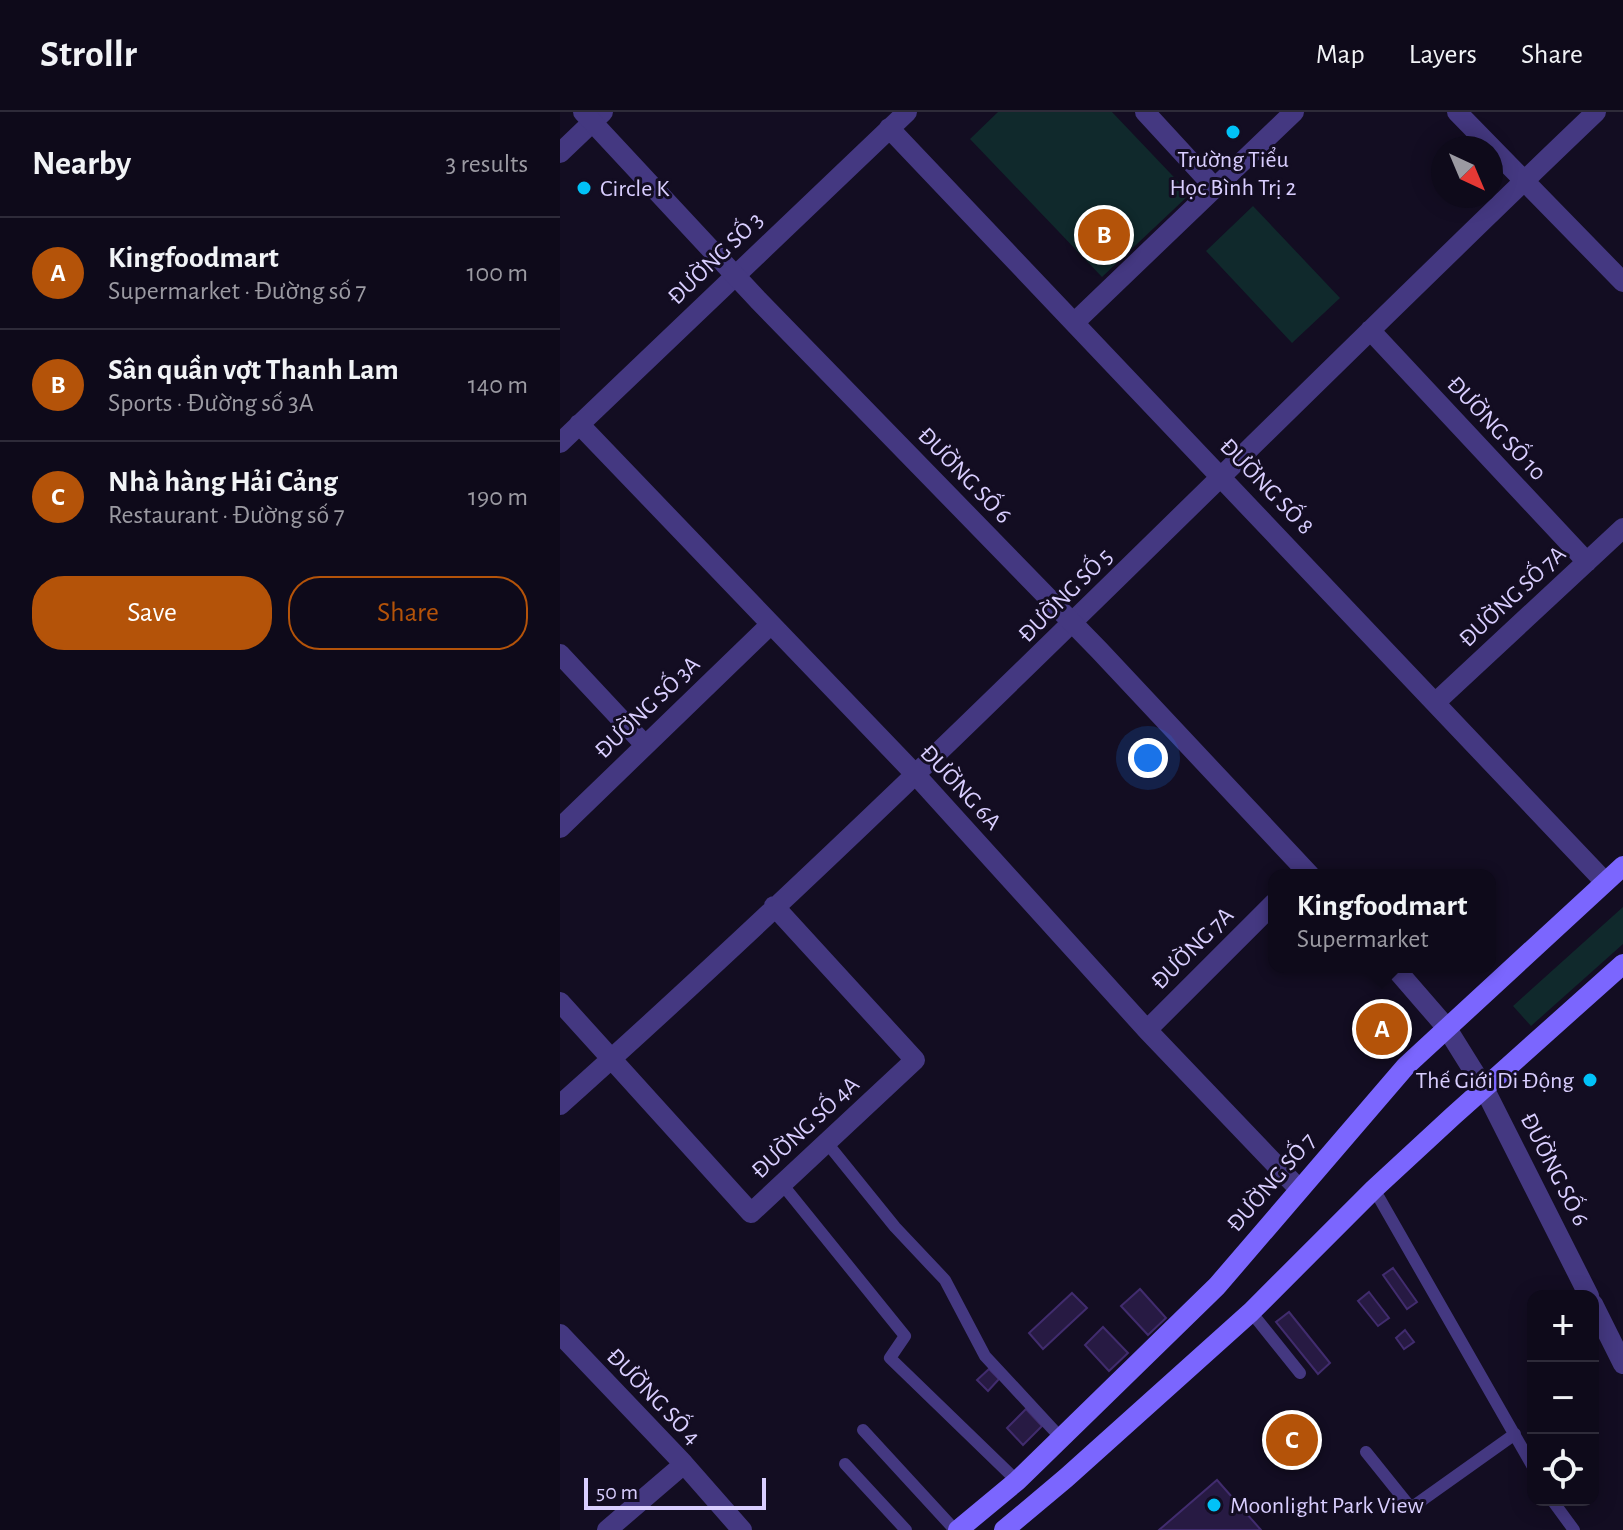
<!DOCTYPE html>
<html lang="en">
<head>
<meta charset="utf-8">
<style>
	:root { --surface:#0e0a1a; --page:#1c1827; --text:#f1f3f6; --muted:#9b9aa2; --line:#2e2b39; --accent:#b45309 }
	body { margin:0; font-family:"Alegreya Sans",sans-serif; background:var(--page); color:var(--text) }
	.controls { position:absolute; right:24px; bottom:24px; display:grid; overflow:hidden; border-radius:16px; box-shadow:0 4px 20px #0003 }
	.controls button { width:72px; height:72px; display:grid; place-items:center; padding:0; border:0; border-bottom:2px solid var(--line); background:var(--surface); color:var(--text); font:40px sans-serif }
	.compass { position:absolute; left:871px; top:24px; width:72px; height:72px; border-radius:50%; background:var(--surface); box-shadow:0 4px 20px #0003; rotate:136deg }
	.scale { position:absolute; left:24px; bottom:20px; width:182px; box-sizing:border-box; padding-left:8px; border:4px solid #d9ceff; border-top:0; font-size:22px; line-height:28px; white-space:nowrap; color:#d9ceff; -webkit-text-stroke:6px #130d22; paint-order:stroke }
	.you { position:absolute; left:588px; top:646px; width:28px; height:28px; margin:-20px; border:6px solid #fff; border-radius:50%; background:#1a73e8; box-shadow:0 0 0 12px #1a73e833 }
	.badge { display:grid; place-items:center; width:52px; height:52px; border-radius:50%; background:var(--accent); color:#fff; font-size:26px; font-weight:700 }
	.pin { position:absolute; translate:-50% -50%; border:4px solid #fff; box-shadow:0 2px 8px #0006 }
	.popup { position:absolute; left:708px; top:757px; width:228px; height:104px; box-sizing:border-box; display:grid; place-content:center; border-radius:16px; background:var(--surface); filter:drop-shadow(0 2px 6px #0005); font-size:26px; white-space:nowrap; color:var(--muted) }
	.popup b { font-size:30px; color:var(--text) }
	.popup::after { content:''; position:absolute; left:50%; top:100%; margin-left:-16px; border:16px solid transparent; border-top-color:var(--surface) }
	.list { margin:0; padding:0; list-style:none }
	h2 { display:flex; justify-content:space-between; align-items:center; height:104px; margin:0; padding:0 32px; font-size:34px }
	h2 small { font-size:26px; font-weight:400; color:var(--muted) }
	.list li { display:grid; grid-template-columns:52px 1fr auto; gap:24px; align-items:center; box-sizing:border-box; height:112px; padding:0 32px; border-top:2px solid var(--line) }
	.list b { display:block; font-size:30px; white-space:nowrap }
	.list p { margin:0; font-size:26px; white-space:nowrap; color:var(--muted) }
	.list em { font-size:26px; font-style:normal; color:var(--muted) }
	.actions { display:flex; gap:16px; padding:24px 32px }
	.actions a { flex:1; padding:18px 0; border:2px solid var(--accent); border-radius:32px; text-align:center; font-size:28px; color:var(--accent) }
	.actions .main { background:var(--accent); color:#fff }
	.icon { flex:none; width:44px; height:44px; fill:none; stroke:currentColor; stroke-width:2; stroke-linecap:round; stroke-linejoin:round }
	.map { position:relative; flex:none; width:1063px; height:1418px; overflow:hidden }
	header { display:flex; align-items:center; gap:48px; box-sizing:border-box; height:112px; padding:0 40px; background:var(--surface); border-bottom:2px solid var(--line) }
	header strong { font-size:38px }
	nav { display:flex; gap:44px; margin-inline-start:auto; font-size:28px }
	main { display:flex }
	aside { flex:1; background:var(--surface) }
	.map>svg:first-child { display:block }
	.green { fill:#10292c }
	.building { fill:#271a43; stroke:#412c6e; stroke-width:2 }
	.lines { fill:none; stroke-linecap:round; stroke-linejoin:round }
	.service { stroke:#443881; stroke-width:12 }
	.minor { stroke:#443881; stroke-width:20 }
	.tertiary { stroke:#443881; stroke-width:20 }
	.secondary { stroke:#7b66fe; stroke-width:20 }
	.poi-dot { fill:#01c2f8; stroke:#130d22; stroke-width:3 }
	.labels { text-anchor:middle; stroke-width:6; stroke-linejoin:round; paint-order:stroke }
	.poi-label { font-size:24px; fill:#d9ceff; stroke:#130d22; text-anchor:start }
	.street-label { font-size:24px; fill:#d9ceff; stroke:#130d22 }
</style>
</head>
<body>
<header>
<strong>Strollr</strong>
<nav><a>Map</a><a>Layers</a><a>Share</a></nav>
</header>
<main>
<aside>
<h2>Nearby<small>3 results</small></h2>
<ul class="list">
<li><span class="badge">A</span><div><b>Kingfoodmart</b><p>Supermarket · Đường số 7</p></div><em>100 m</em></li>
<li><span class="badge">B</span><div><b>Sân quần vợt Thanh Lam</b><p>Sports · Đường số 3A</p></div><em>140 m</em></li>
<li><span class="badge">C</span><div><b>Nhà hàng Hải Cảng</b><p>Restaurant · Đường số 7</p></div><em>190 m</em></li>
</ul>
<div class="actions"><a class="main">Save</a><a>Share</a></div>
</aside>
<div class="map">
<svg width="1063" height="1418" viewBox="0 0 1063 1418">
	<rect width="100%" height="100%" fill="#130d22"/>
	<path class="green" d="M438,0H552L630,82L542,165L410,27Z
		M693,94L780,186L732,231L646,139Z
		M1063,795V832L971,914L953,894Z"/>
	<path class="building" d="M833,1156L857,1190L847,1197L823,1163Z
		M580,1177L606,1206L588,1223L561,1194Z
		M809,1180L829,1206L818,1214L798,1189Z
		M512,1181L527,1196L483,1237L469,1221Z
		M729,1200L770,1251L758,1262L716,1210Z
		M543,1215L568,1241L549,1259L525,1233Z
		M845,1218L854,1230L844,1237L836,1226Z
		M429,1257L439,1267L428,1279L417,1268Z
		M466,1297L482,1314L463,1333L447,1316Z
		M657,1368L701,1418H599Z"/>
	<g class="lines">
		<path class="service" d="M267,1031L335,1115L385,1168L425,1244L501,1326
			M222,1072L345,1224L330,1246L457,1369
			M814,1077L973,1355
			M691,1200L740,1261
			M303,1318L395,1418
			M806,1340L851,1396L955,1322
			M285,1352L346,1418
			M992,1388L1014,1418"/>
		<path class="minor" d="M585,0L655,76
			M897,0L1063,170
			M329,16L1045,770
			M0,41L43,0
			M515,210L734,0
			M810,218L1027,450
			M19,312L355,662L587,918L739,1077
			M0,331L347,0
			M0,542L85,633
			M876,590L1063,416
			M0,716L210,513
			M0,890L191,1101L355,948L214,794
			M587,918L714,791
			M0,993C357,674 690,330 1036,0
			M0,1222L124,1352L182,1418
			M47,1418L124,1352"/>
		<path class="tertiary" d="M23,0L198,188L539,538L750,763
			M834,855L886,915L924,976L1029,1184
			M1033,1192L1063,1252"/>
		<path class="secondary" d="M398,1418L457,1369L657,1174L846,954L1063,754
			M444,1418L506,1366L691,1200L814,1077L893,1004L1063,852"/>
	</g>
	<g class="poi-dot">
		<circle cx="673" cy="20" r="8"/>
		<circle cx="24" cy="76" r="8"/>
		<circle cx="1030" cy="968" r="8"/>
		<circle cx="654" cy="1393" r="8"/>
	</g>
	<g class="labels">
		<g class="poi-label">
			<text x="673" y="55" text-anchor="middle">Trường Tiểu<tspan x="673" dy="28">Học Bình Trị 2</tspan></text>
			<text x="40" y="84">Circle K</text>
			<text x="1014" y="976" text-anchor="end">Thế Giới Di Động</text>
			<text x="670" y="1401">Moonlight Park View</text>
		</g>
		<g class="street-label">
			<text transform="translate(155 146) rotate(-44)" y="8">ĐƯỜNG SỐ 3</text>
			<text transform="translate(937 316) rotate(47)" y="8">ĐƯỜNG SỐ 10</text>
			<text transform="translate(405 363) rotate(46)" y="8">ĐƯỜNG SỐ 6</text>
			<text transform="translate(707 374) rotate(46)" y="8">ĐƯỜNG SỐ 8</text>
			<text transform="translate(505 483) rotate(-45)" y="8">ĐƯỜNG SỐ 5</text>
			<text transform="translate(952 484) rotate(-43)" y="8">ĐƯỜNG SỐ 7A</text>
			<text transform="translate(87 595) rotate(-44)" y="8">ĐƯỜNG SỐ 3A</text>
			<text transform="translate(401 675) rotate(47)" y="8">ĐƯỜNG 6A</text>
			<text transform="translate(632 836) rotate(-45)" y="8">ĐƯỜNG 7A</text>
			<text transform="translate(245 1015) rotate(-43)" y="8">ĐƯỜNG SỐ 4A</text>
			<text transform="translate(995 1057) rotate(63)" y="8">ĐƯỜNG SỐ 6</text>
			<text transform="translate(711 1070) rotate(-49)" y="8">ĐƯỜNG SỐ 7</text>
			<text transform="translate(94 1284) rotate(46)" y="8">ĐƯỜNG SỐ 4</text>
		</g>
	</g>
</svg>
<div class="controls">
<button>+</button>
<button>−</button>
<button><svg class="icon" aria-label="locate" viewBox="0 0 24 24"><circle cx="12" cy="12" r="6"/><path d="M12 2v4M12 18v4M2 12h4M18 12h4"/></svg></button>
</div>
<svg class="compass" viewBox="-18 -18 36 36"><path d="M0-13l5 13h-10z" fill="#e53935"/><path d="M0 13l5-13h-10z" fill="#9b9aa2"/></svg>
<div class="scale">50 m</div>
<div class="you"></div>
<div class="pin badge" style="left:822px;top:917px">A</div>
<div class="popup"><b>Kingfoodmart</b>Supermarket</div>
<div class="pin badge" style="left:544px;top:123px">B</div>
<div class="pin badge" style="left:732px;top:1328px">C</div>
</div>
</main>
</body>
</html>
